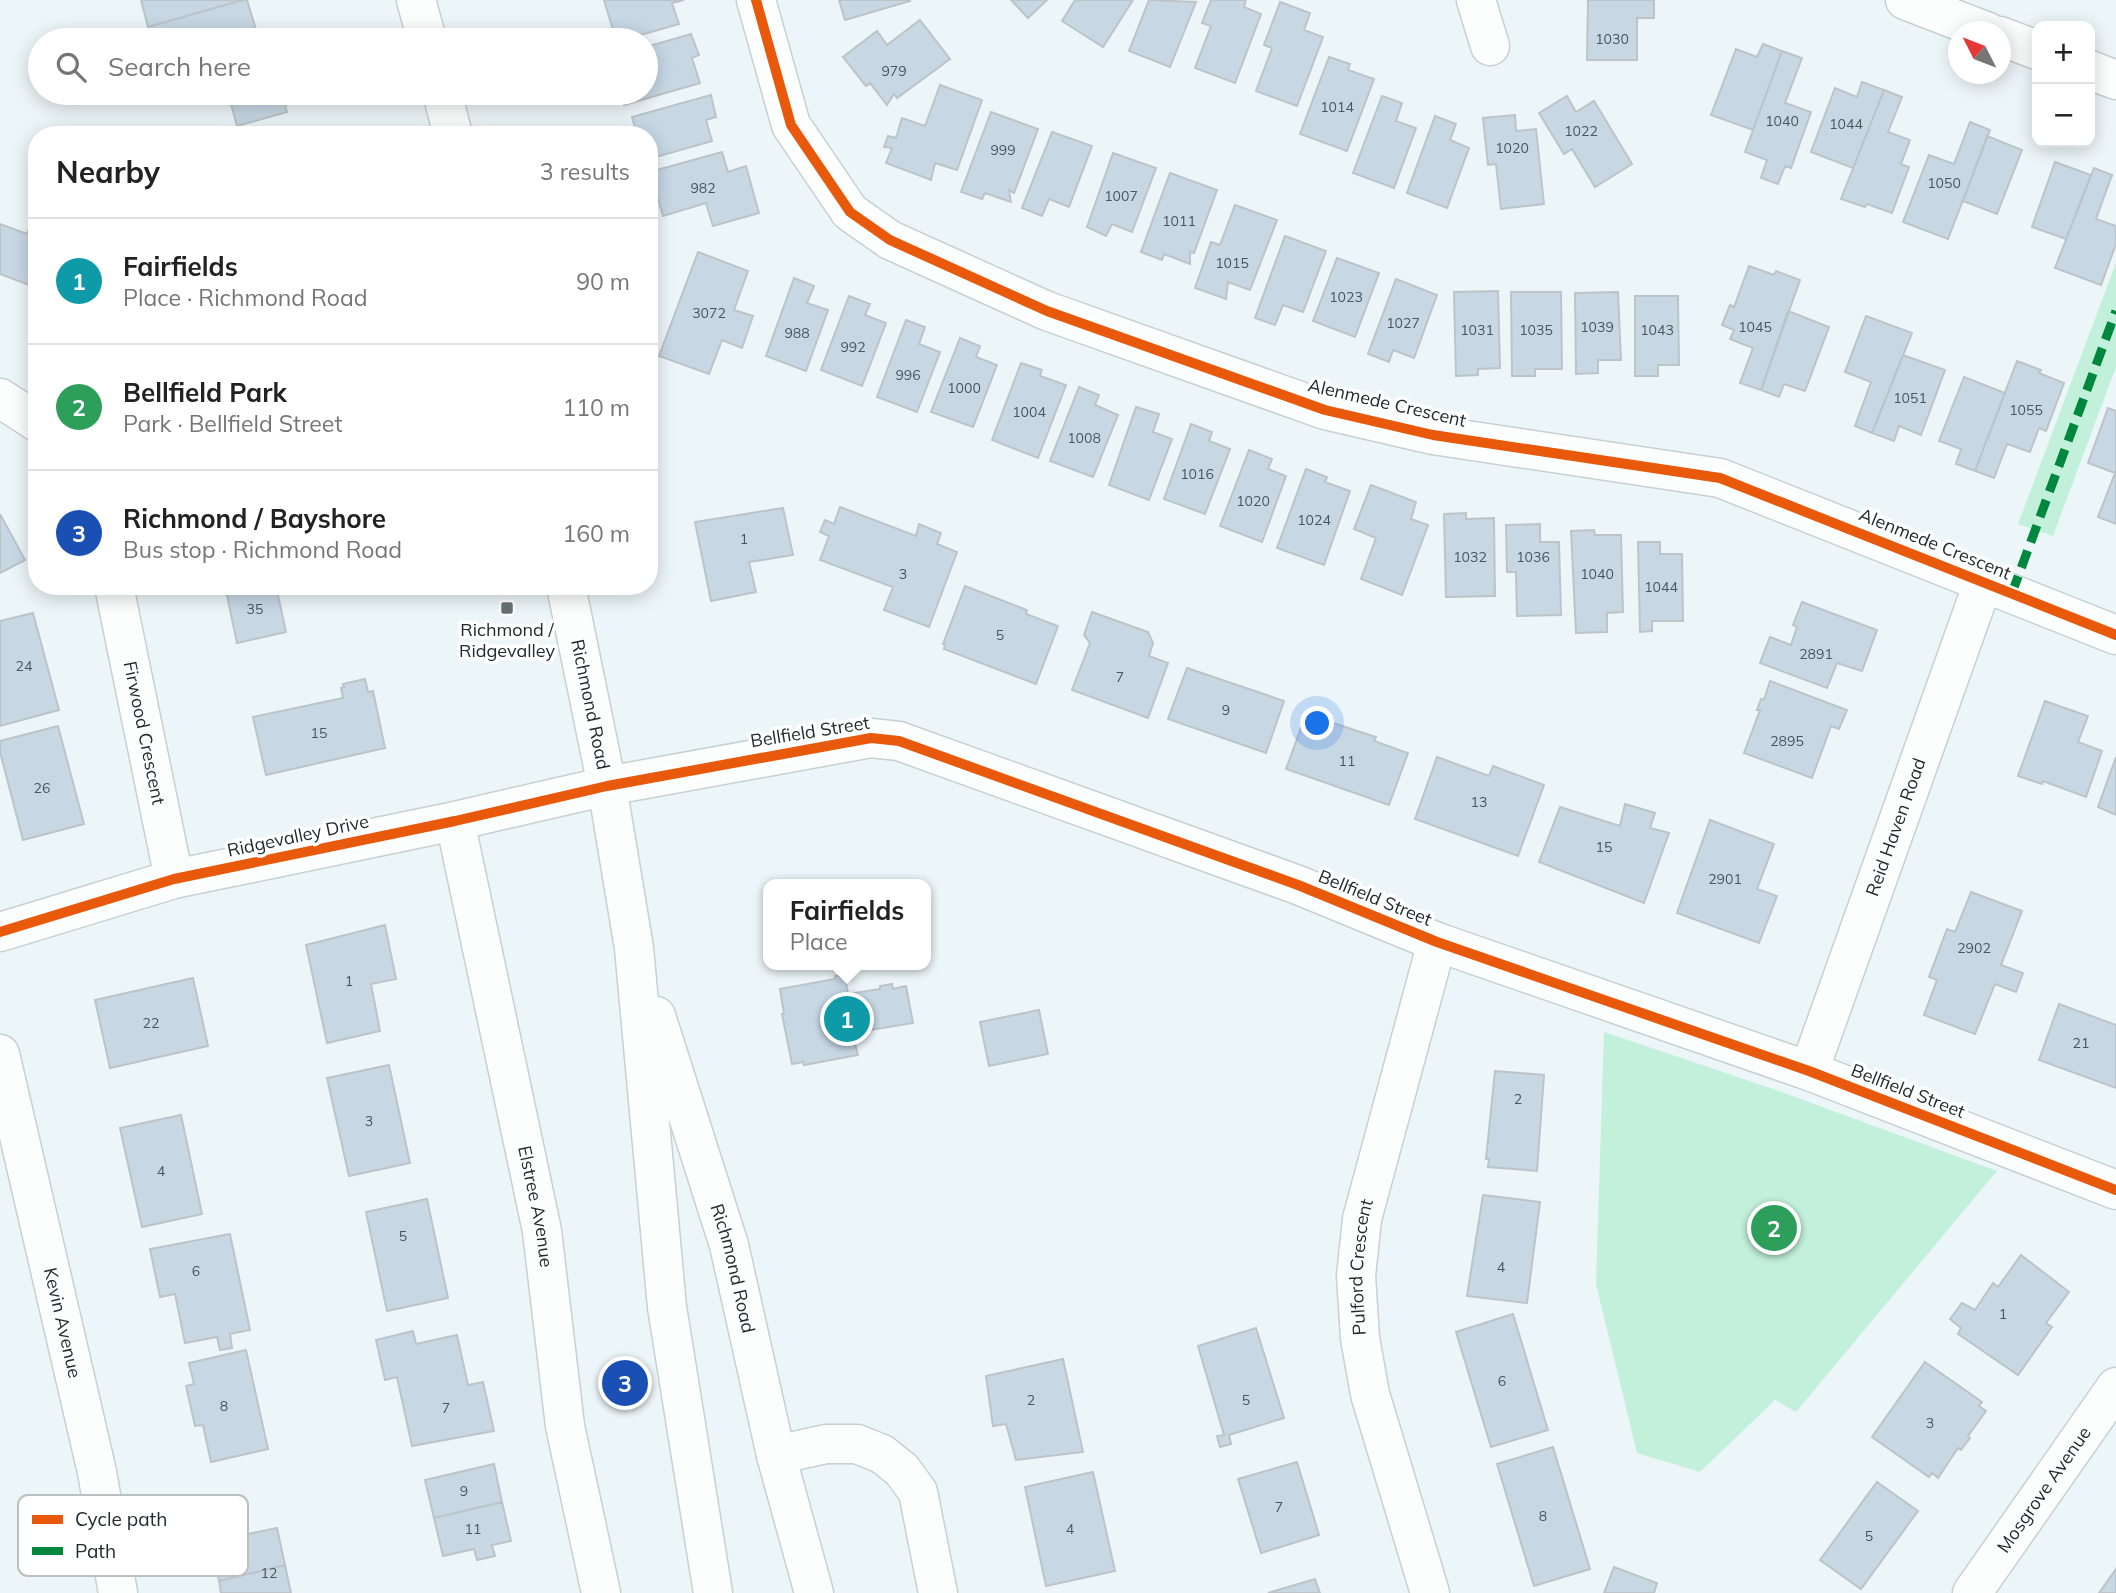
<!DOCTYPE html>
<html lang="en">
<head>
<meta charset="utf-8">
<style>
	:root { --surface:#fff; --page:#f6f6f6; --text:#222; --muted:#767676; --line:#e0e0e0; --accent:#677275 }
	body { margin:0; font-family:Mulish,sans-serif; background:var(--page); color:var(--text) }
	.controls { position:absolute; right:21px; top:21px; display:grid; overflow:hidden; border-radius:14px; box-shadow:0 4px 18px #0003 }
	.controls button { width:63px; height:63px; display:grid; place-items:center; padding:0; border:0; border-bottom:2px solid var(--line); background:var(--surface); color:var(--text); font:35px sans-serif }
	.compass { position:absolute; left:1948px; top:21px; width:63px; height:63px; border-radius:50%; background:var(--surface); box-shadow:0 4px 18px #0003; rotate:312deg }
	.you { position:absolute; left:1318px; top:724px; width:24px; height:24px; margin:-18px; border:5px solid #fff; border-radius:50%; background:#1a73e8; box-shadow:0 0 0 10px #1a73e833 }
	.badge { display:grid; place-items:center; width:46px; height:46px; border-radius:50%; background:var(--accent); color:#fff; font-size:23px; font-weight:700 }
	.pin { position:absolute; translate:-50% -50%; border:4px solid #fff; box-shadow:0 2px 7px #0006 }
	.popup { position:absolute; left:763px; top:879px; width:168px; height:91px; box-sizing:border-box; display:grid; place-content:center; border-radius:14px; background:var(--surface); filter:drop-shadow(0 2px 5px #0005); font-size:23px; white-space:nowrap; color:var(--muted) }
	.popup b { font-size:26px; color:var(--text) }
	.popup::after { content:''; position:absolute; left:50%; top:100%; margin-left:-14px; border:14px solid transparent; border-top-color:var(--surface) }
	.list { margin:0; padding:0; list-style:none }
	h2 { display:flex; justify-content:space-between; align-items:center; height:91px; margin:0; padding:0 28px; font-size:30px }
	h2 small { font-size:23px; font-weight:400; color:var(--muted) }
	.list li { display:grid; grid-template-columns:46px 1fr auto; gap:21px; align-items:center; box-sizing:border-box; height:126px; padding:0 28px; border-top:2px solid var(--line) }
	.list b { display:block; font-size:26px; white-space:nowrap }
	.list p { margin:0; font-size:23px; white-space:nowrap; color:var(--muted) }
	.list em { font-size:23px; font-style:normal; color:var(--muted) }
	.icon { flex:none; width:38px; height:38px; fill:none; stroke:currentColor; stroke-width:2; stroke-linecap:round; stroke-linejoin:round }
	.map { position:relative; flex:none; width:2116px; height:1593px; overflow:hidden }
	.search { position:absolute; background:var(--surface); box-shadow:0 4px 18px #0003; left:28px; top:28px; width:630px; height:77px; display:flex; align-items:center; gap:18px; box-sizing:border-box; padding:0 24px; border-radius:38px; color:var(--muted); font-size:26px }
	.panel { position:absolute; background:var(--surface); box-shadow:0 4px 18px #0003; left:28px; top:126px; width:630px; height:469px; border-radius:28px }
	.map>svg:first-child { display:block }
	.green { fill:#c2f0da }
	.building { fill:#c7d7e4; stroke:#bcc4c8; stroke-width:2 }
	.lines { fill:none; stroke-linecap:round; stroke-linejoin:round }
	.minor-casing { stroke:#c7d0d3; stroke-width:41 }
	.major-casing { stroke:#c7d0d3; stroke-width:41 }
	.minor { stroke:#fcfefe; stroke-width:38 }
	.major { stroke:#fcfefe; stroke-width:38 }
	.quiet { stroke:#00873e; stroke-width:9; stroke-dasharray:18 9; stroke-linecap:butt }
	.cycleway-casing { stroke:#fff; stroke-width:15 }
	.cycleway { stroke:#e8590c; stroke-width:10 }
	.poi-dot { fill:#677275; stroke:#fff; stroke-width:2.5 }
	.labels { text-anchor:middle; stroke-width:7; stroke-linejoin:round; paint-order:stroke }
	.number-label { font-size:14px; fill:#4a565c }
	.street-label { font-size:18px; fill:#202b2e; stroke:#fff }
	.poi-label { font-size:18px; fill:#202b2e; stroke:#fff }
	.key { fill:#fff; stroke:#bcbfc0; stroke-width:2 }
	.key-label { font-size:19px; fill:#202b2e }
</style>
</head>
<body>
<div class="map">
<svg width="2116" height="1593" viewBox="0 0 2116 1593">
	<rect width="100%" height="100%" fill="#ecf5f8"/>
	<path class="green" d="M2116,263V367L2053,536L2018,524Z
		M1604,1032L1773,1089L1997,1171L1796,1412L1775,1400L1700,1472L1637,1453L1596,1284Z"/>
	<path class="building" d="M141,0H243L148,27Z
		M243,0H247L257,33L232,40H152L148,27Z
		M604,0H684L672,3L679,24L623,40H616Z
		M839,0H909L910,1L845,20Z
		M1011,0H1047L1028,18Z
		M1075,0H1133L1103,47L1062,21Z
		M1149,0L1196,2L1170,67L1129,51Z
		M1211,0H1246L1244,7L1261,14L1235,83L1195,68L1211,26L1202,23Z
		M1588,0H1654V18H1637V60H1587Z
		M1280,2L1310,13L1304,30L1323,37L1297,106L1256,91L1272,48L1264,45Z
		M920,20L950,59L897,98L894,94L887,105L870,83L866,86L843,57L877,31L887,45Z
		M691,34L699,55L692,58L700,83L624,105L620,93H646V47Z
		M1763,44L1782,51L1753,130L1711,115L1736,49L1757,57Z
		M1782,51L1802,58L1785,103L1811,112L1791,168L1785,166L1778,184L1761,178L1767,160L1745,152Z
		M1329,57L1350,64L1348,70L1374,79L1347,151L1300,134Z
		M1862,82L1884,90L1853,168L1811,152L1835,88L1857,97Z
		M940,85L982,100L957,170L935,163L931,180L886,163L892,148L884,147L888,136L896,138L902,118L925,126Z
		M1884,90L1902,97L1888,132L1910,140L1901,164L1909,167L1892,213L1867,204L1865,207L1841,199Z
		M228,93H282L287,112L237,126Z
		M711,95L716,117L706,120L712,141L649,159V135H637L632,117Z
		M1382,96L1402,103L1396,121L1416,128L1394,188L1353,173Z
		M1567,96L1576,112L1594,101L1632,164L1595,187L1572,149L1564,154L1539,113Z
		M991,112L1038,129L1014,193L1009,190L1011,202L985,193L982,199L961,192Z
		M1515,115L1516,131L1536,129L1544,204L1501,209L1496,164L1488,165L1483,118Z
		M1435,116L1456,124L1450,140L1469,148L1447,208L1407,193Z
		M1970,122L1990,130L1948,239L1903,222L1929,155L1954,164Z
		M1052,132L1092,146L1069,207L1049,199L1042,216L1022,208Z
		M1987,136L2022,150L1997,214L1963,201Z
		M722,152L728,172L746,166L759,213L713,226L706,203L663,216L650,172Z
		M1113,153L1156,168L1132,232L1112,224L1106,236L1087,227Z
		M2055,162L2091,175L2066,239L2032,227Z
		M2094,168L2112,175L2096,219L2116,226V244L2101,285L2055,268Z
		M1170,173L1217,190L1194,253L1190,252V264L1164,254L1162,260L1141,252Z
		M1235,205L1277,220L1250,290L1228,282L1226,299L1195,288L1211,242L1220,245Z
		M37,210V288L0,274V224L27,234Z
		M1285,236L1326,251L1303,312L1283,305L1275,325L1255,318Z
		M698,252L748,271L734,310L753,316L742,348L722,340L709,374L659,356Z
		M1337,258L1379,273L1355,337L1313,321Z
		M1749,266L1774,275L1776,271L1800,280L1761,390L1740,383L1753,348L1730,339L1734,330L1722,325L1730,305L1734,307Z
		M794,278L814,286L807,303L828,310L806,371L766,356Z
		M1396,279L1437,295L1414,358L1393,350L1389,362L1368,354Z
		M1498,291L1500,368L1478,369V375L1456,376L1454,292Z
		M1511,292H1561L1562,369H1535V376H1512Z
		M1618,292L1621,360H1598V373L1576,374L1575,293Z
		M849,296L870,304L865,315L886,323L862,386L821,370Z
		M1635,296H1678L1679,365H1658V376H1635Z
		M1788,311L1829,327L1805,391L1784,384L1779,397L1761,390Z
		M1866,316L1912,333L1872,433L1855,426L1871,382L1845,372Z
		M906,320L925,327L919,344L940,352L917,412L877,397Z
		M960,338L980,346L976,357L997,365L973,427L931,412Z
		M1903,355L1945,370L1921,435L1899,426L1894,441L1872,433Z
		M2017,361L2041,370L2039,373L2064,383L2046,431L2039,428L2030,452L2007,444L1994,478L1975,471Z
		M1021,363L1042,370L1040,376L1066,385L1038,458L992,440Z
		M1964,377L2005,393L1975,471L1956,464L1961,449L1939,441Z
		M1079,387L1099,395L1095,405L1118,415L1093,477L1050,461Z
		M1136,407L1159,414L1153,432L1172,439L1149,500L1109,485Z
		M2108,408L2116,411V524L2098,517L2115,473L2088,463Z
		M1191,424L1212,432L1209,441L1230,449L1205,514L1164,499Z
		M1249,450L1272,459L1268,469L1286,476L1262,542L1220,526Z
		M1306,469L1327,477L1325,482L1350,491L1324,565L1277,548Z
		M1371,485L1416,502L1411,519L1428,525L1402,595L1361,579L1376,538L1354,529Z
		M840,507L916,536L919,524L941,533L937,544L957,552L929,627L884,610L893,587L820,560L829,536L820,532L825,520L834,524Z
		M783,508L793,555L749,562L756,592L711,601L695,522Z
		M1466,513V519L1494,518L1495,596L1446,597L1444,514Z
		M0,514L25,560L0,573Z
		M1540,524V542H1559L1561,615L1517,616L1516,572H1507L1506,525Z
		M1594,530L1595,535H1621L1623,612L1607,613V632L1576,633L1571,531Z
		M1638,542H1660V554H1682L1683,621H1652V631L1640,632Z
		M225,586H276L286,632L237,643Z
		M965,586L1027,610L1026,614L1058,626L1036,684L944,649L945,645L943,644Z
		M1802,602L1877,630L1862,671L1837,663L1827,688L1760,663L1770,637L1791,645L1797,627L1793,625Z
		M1092,612L1148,632L1153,643L1149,656L1168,663L1148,718L1072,690L1090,643L1084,635Z
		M33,613L59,710L0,726V621Z
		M1187,668L1284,701L1266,753L1168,719Z
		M365,679L368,692L373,691L385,748L266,775L253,717L343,698L341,688L344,687L343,684Z
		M1770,681L1847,710L1839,729L1831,726L1812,778L1744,753L1760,710H1757L1761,699L1764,700Z
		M2045,701L2088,716L2078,742L2102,751L2086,797L2043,781L2042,784L2018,776Z
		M1306,714L1376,737L1374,741L1408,753L1389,805L1286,769Z
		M58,726L84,824L23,840L0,752V741Z
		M1437,757L1489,776L1493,766L1544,785L1518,856L1415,819Z
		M2116,757V815L2098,807Z
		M1625,804L1655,813L1650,828L1669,833L1644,903L1539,862L1560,807L1620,826Z
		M1710,820L1774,844L1757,889L1777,896L1759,943L1677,913Z
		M1971,892L2022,911L2001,965L2023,973L2016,992L1995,984L1975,1034L1924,1015L1937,980L1929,977L1947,929L1955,932Z
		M385,925L396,979L371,984L380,1031L327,1043L306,945Z
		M835,976H845L848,994L880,989V986L892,984L893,989L906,986L913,1023L852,1033L858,1055L804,1065L803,1062L792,1064L782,1014H784L780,989L835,979Z
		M193,978L208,1046L110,1068L95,1000Z
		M2059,1004L2116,1025V1088L2039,1060Z
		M1039,1010L1048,1054L989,1066L980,1022Z
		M389,1065L410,1163L349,1176L327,1078Z
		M1495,1071L1544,1075L1537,1171L1488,1167L1489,1159H1486Z
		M181,1115L202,1214L142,1227L120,1128Z
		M1483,1195L1540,1202L1527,1303L1467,1296Z
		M427,1199L448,1298L387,1311L366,1212Z
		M230,1234L250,1330L230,1334L232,1348L220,1350L217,1337L185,1343L175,1294L160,1297L150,1249Z
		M2021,1255L2069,1292L2046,1323L2052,1327L2018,1375L1958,1334L1961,1328L1950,1319L1962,1303L1975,1310L1993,1283L1998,1287Z
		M1513,1314L1548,1430L1491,1447L1456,1332Z
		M1256,1328L1284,1418L1229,1435L1231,1444L1220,1447L1217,1436L1224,1435L1198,1346Z
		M413,1331L416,1344L457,1335L468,1385L483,1382L494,1431L412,1446L397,1377L385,1380L376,1340Z
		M246,1350L268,1449L211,1462L203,1425L195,1426L186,1386L194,1384L189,1363Z
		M1063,1359L1083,1452L1016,1460L1006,1424L993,1426L986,1376Z
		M1925,1362L1982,1402L1979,1406L1986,1411L1968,1436L1970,1438L1961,1450L1958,1448L1938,1478L1932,1473L1929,1477L1872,1437Z
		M1553,1447L1590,1569L1534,1586L1497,1464Z
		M1297,1462L1319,1535L1261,1553L1238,1479Z
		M494,1464L502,1502L434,1518L425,1480Z
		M1093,1472L1115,1571L1046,1586L1025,1487Z
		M1877,1482L1918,1511L1861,1589L1820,1560Z
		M502,1502L511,1541L492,1545L495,1556L477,1560L474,1549L443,1556L434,1518Z
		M277,1528L285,1565L219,1581L210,1542Z
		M285,1565L291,1593H221L219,1581Z
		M1614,1567L1657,1583L1654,1593H1604Z
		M2116,1569V1593H2099Z
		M1315,1579L1320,1593H1268Z"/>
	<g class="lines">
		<g class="minor-casing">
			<g id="minor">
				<path d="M756,0L791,125L850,212L890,240L1047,311L1325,410L1433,435L1720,478L2116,635"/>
				<path d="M1476,0L1490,46"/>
				<path d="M1905,0L1988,32"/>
				<path d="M2000,36L2037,50"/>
				<path d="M2090,70L2116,80"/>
				<path d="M0,398L37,422"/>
				<path id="s1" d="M114,586L174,879"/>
				<path id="s2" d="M455,821L542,1231L565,1426L601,1593"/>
				<path d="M0,932L174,879L455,821L607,786L871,738L899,741L1298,885L1437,942L1809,1071L2116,1190"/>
				<path id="s3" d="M0,1054L97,1472L118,1593"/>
				<path id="s4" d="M1809,1071L1983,583"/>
				<path d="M776,1455L826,1444H857L882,1454L902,1470L918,1492L938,1593"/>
				<path id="s5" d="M1430,1593L1370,1394L1360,1338L1356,1276L1362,1219L1437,942"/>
				<path id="s6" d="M1972,1593L2116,1387"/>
			</g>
		</g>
		<g class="major-casing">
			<g id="major">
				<path d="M416,0L427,40"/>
				<path d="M442,93L453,135"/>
				<path id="s7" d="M566,586L607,786L634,948L667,1307L713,1593"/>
				<path id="s8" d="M656,1016L729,1245L776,1455L814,1593"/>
			</g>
		</g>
		<use href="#minor" class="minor"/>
		<use href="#major" class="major"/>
		<path class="quiet" d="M2012,593L2116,311"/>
		<g class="cycleway-casing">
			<path id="cycleway" d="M756,0L791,125L850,212L890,240L1047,311L1325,410L1433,435L1720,478L2116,635
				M0,932L174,879L455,821L607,786L871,738L899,741L1298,885L1437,942L1809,1071L2116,1190"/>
		</g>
		<use href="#cycleway" class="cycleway"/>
	</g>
	<rect class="poi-dot" x="500" y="601" width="14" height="14" rx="3.5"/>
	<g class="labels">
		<g class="number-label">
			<text x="1612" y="44">1030</text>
			<text x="894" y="76">979</text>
			<text x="1337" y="112">1014</text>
			<text x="1782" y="126">1040</text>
			<text x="1846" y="129">1044</text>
			<text x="1581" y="136">1022</text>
			<text x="1512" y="153">1020</text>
			<text x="1003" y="155">999</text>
			<text x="1944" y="188">1050</text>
			<text x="703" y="193">982</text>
			<text x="1121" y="201">1007</text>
			<text x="1179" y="226">1011</text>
			<text x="1232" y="268">1015</text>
			<text x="1346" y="302">1023</text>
			<text x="709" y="318">3072</text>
			<text x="1403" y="328">1027</text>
			<text x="1597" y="332">1039</text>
			<text x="1755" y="332">1045</text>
			<text x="1477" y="335">1031</text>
			<text x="1536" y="335">1035</text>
			<text x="1657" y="335">1043</text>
			<text x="797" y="338">988</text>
			<text x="853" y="352">992</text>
			<text x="908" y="380">996</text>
			<text x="964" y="393">1000</text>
			<text x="1910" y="403">1051</text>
			<text x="2026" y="415">1055</text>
			<text x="1029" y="417">1004</text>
			<text x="1084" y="443">1008</text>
			<text x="1197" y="479">1016</text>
			<text x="1253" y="506">1020</text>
			<text x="1314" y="525">1024</text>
			<text x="744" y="544">1</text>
			<text x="1470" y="562">1032</text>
			<text x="1533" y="562">1036</text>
			<text x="903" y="579">3</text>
			<text x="1597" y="579">1040</text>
			<text x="1661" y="592">1044</text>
			<text x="255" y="614">35</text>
			<text x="1000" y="640">5</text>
			<text x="1816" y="659">2891</text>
			<text x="24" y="671">24</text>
			<text x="1120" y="682">7</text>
			<text x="1226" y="715">9</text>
			<text x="319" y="738">15</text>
			<text x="1787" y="746">2895</text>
			<text x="1347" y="766">11</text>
			<text x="42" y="793">26</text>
			<text x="1479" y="807">13</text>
			<text x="1604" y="852">15</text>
			<text x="1725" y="884">2901</text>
			<text x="1974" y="953">2902</text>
			<text x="349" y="986">1</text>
			<text x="151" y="1028">22</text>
			<text x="2081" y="1048">21</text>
			<text x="1518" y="1104">2</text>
			<text x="369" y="1126">3</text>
			<text x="161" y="1176">4</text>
			<text x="403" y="1241">5</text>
			<text x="1501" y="1272">4</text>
			<text x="196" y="1276">6</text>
			<text x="2003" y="1319">1</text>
			<text x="1502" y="1386">6</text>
			<text x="1031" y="1405">2</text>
			<text x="1246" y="1405">5</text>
			<text x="224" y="1411">8</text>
			<text x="446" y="1413">7</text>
			<text x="1930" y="1428">3</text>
			<text x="464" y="1496">9</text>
			<text x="1279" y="1512">7</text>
			<text x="1543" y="1521">8</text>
			<text x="473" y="1534">11</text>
			<text x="1070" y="1534">4</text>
			<text x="1869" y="1541">5</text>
			<text x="269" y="1578">12</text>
		</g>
		<g class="street-label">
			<text transform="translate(1387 403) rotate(13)" y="6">Alenmede Crescent</text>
			<text transform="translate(1935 544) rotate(22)" y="6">Alenmede Crescent</text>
			<text dy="6" stroke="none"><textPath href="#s7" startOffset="121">Richmond Road</textPath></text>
			<text transform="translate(810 732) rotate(-9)" y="6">Bellfield Street</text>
			<text dy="6" stroke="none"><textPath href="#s1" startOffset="150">Firwood Crescent</textPath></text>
			<text dy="6" stroke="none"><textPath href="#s4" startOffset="259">Reid Haven Road</textPath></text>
			<text transform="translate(298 836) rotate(-12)" y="6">Ridgevalley Drive</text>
			<text transform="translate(1375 898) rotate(22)" y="6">Bellfield Street</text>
			<text transform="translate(1908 1091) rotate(21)" y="6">Bellfield Street</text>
			<text dy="6" stroke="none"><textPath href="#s2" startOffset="394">Elstree Avenue</textPath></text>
			<text dy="6" stroke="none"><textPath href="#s8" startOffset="264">Richmond Road</textPath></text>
			<text dy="6" stroke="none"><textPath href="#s5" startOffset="336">Pulford Crescent</textPath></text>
			<text dy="6" stroke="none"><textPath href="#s3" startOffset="276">Kevin Avenue</textPath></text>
			<text dy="6" stroke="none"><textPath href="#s6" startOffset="126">Mosgrove Avenue</textPath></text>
		</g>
		<g class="poi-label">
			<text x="507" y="636">Richmond /<tspan x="507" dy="21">Ridgevalley</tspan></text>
		</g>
	</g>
	<rect x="18" y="1495" width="230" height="81" rx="10" class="key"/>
	<rect x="32" y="1515" width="31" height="9" fill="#e8590c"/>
	<rect x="32" y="1547" width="31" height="8" fill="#00873e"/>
	<g class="key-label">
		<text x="75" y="1526">Cycle path</text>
		<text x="75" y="1558">Path</text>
	</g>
</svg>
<div class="controls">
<button>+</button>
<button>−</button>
</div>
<svg class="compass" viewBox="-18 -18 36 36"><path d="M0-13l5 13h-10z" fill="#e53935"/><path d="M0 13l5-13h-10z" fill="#767676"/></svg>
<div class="you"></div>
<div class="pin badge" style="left:847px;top:1019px;background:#0f9aa8">1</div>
<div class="popup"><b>Fairfields</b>Place</div>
<div class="pin badge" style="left:1774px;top:1228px;background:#2e9e5b">2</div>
<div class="pin badge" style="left:625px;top:1383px;background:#1a4fb4">3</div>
<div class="search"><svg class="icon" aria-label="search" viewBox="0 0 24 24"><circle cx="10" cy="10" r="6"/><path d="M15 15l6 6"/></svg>Search here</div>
<section class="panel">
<h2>Nearby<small>3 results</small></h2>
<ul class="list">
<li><span class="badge" style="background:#0f9aa8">1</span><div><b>Fairfields</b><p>Place · Richmond Road</p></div><em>90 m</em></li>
<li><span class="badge" style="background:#2e9e5b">2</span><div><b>Bellfield Park</b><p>Park · Bellfield Street</p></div><em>110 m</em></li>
<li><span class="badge" style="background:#1a4fb4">3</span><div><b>Richmond / Bayshore</b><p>Bus stop · Richmond Road</p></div><em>160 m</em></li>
</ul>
</section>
</div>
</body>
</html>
